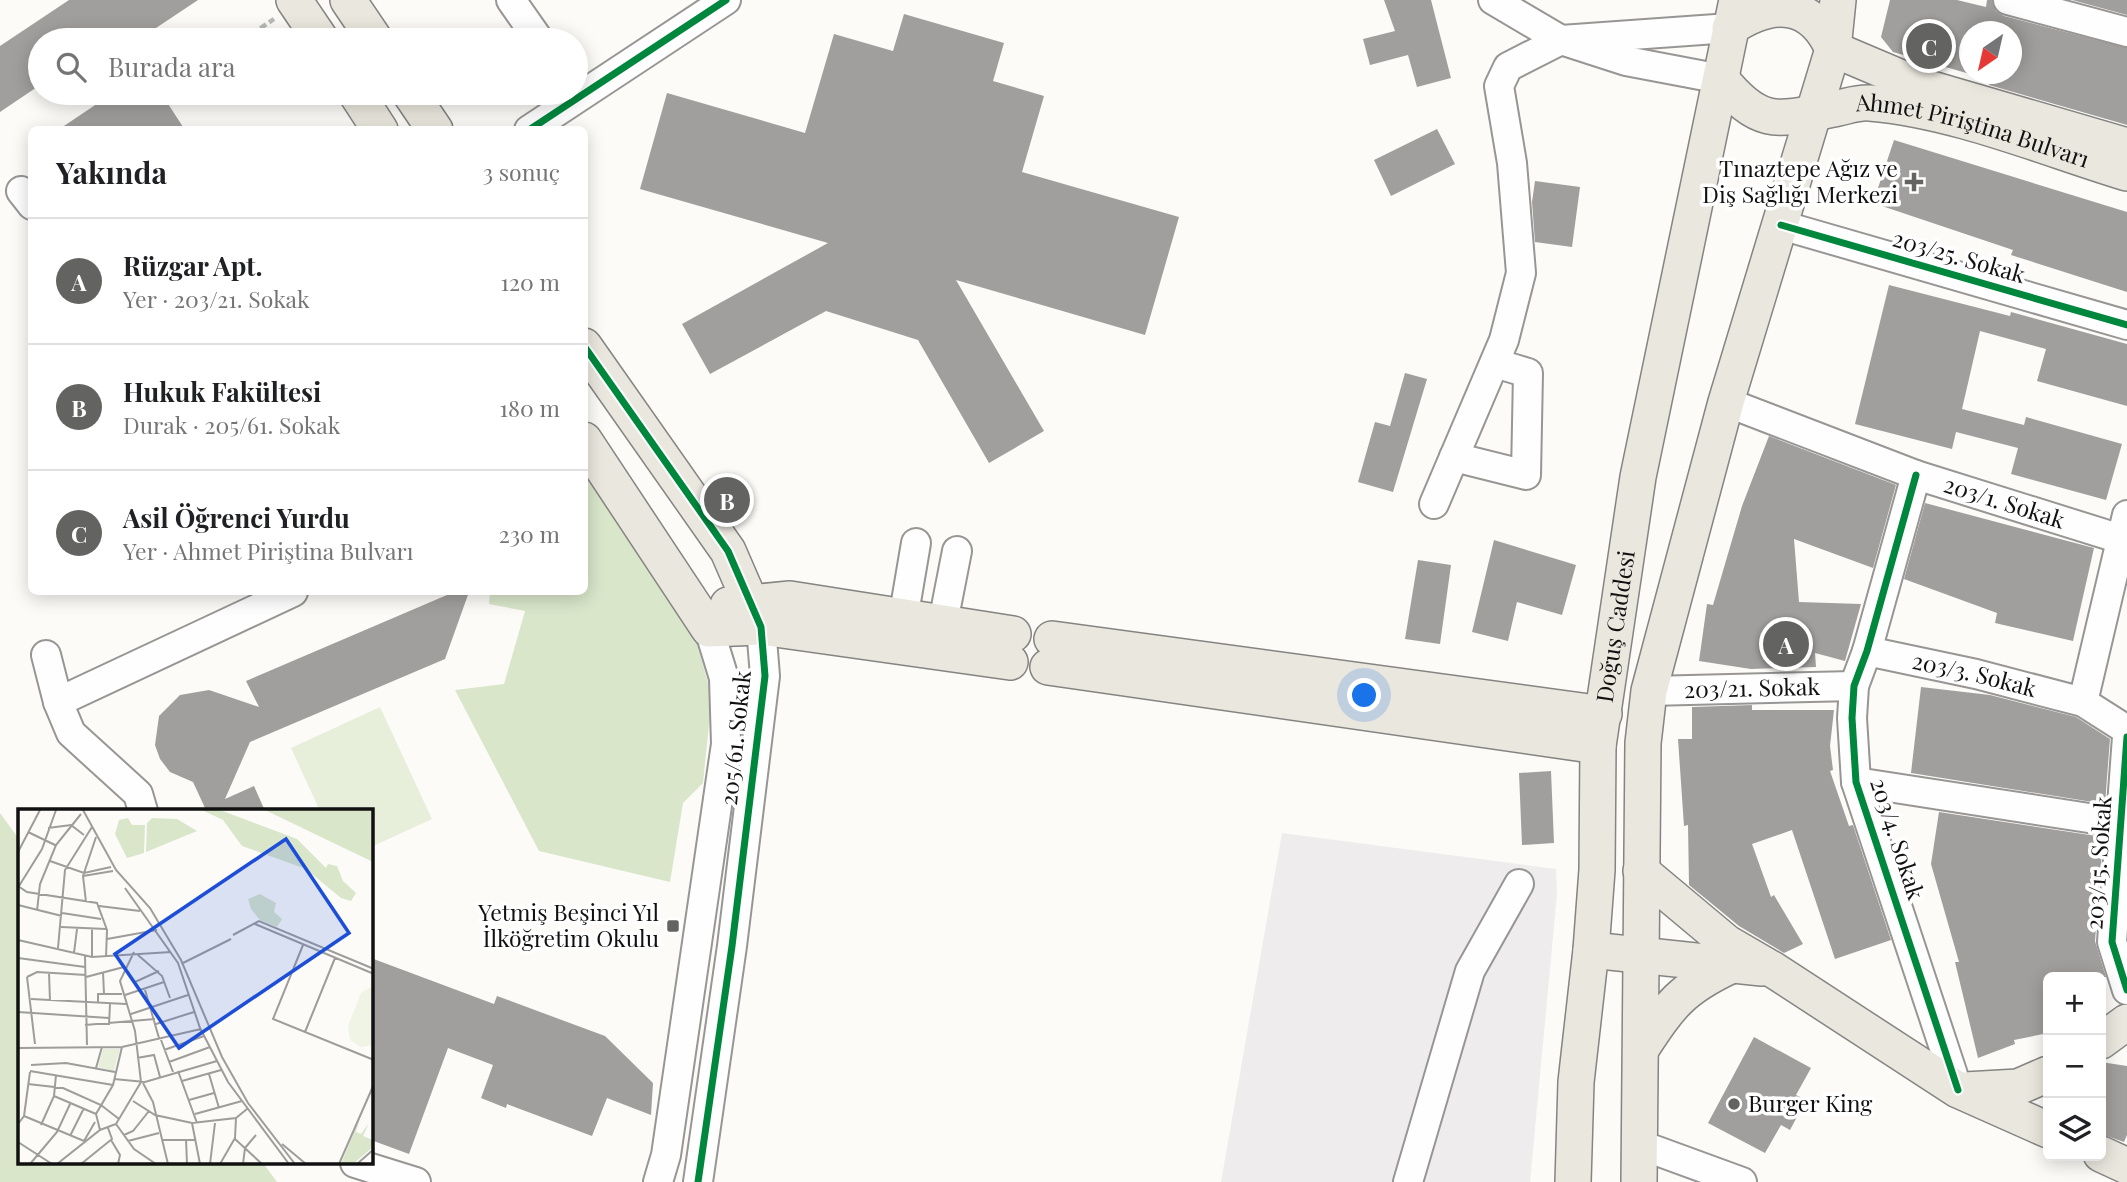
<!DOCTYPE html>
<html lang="tr">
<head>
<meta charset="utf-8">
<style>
	:root { --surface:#fff; --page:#f6f6f6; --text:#202124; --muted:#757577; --line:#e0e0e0; --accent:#636362 }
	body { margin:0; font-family:"Playfair Display",serif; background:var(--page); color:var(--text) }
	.controls { position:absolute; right:21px; bottom:21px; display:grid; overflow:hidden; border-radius:10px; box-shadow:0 4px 18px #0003 }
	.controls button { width:63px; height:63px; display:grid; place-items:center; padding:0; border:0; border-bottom:2px solid var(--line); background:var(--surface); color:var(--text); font:35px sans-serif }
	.compass { position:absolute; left:1959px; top:21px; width:63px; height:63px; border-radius:50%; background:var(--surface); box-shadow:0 4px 18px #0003; rotate:214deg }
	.you { position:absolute; left:1365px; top:696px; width:24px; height:24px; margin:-18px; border:5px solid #fff; border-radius:50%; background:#1a73e8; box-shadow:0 0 0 10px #1a73e833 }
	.badge { display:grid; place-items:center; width:46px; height:46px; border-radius:50%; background:var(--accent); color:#fff; font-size:23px; font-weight:700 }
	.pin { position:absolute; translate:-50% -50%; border:4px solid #fff; box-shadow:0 2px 7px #0006 }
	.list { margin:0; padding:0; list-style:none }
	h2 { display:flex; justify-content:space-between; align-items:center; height:91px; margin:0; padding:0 28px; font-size:30px }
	h2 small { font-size:23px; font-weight:400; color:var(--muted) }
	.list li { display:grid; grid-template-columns:46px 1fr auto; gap:21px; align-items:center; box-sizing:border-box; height:126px; padding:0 28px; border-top:2px solid var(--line) }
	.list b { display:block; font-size:26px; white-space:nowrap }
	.list p { margin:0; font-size:23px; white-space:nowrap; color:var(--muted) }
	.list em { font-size:23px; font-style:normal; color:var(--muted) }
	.icon { flex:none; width:38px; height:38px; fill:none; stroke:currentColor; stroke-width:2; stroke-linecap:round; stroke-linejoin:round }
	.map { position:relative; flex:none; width:2127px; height:1182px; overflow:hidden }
	.search { position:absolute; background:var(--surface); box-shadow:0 4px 18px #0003; left:28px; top:28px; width:560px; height:77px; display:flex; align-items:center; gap:18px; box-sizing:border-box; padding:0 24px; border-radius:38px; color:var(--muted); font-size:26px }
	.panel { position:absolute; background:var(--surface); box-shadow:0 4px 18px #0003; left:28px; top:126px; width:560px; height:469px; border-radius:10px }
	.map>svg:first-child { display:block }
	.industrial { fill:#efecee }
	.green { fill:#e7efdb }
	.forest { fill:#d9e6ca }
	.building { fill:#a09f9d }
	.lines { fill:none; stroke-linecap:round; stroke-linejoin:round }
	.minor-casing { stroke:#979695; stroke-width:32 }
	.major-casing { stroke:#848482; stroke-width:38 }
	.path { stroke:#b9b9b8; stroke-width:4.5; stroke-dasharray:7 3.5; stroke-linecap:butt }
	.minor { stroke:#fffefe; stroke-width:28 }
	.major { stroke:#eae7de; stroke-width:35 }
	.cycleway-casing { stroke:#fff; stroke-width:11 }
	.cycleway { stroke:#00873e; stroke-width:7 }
	.poi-dot { fill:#636362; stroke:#fff; stroke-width:2.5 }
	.labels { text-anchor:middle; stroke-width:7; stroke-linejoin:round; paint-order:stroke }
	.street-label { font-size:23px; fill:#111; stroke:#fff }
	.poi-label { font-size:23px; fill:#111; stroke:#fff; text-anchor:end }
	.inset-road { fill:none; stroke:#9e9d9c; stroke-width:2 }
	.view { fill:#1d4ed8; fill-opacity:0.15; stroke:#1d4ed8; stroke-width:3.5 }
	.inset-edge { fill:none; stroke:#111; stroke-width:3.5 }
</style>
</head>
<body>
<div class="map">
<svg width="2127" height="1182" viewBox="0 0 2127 1182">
	<rect width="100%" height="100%" fill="#fcfbf8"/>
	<path class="industrial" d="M1282,833L1556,869L1557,894L1530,1182H1221Z"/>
	<path class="green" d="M380,707L432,819L371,847V811H320L291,748Z"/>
	<path class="forest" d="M587,474L693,631L712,696L703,783L683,803L670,882L539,851L455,690L504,684L525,611L489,604L490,592H584V476Z
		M0,813L19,839V1163H263L277,1182H0Z"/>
	<path class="building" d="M69,0H198L138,40H40V85L0,112V46Z
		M1384,0H1431L1451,78L1417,87L1408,55L1370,65L1363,39L1395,31Z
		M1890,0H1957L1986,7L1987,0H1992L1996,11L2004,16L2127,48V125L1989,85L1993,74H2012V32H1970V74L1893,52L1881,37Z
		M2072,0H2127V15Z
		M904,14L1004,43L993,81L1044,96L1022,172L1179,217L1145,335L956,280L1044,431L989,463L918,340L826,311L710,374L682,324L828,243L640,189L667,93L805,133L834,34L893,51Z
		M113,93H161L185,130H58Z
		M1437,129L1455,164L1391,196L1374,160Z
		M1894,140L2127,212V292L2011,255L2013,250L1873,203Z
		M1535,181L1580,187L1572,247L1535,242L1532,202Z
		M1889,285L2010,316L2011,312L2127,344V406L2037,381L2046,349L1980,331L1962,409L2024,425L2026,417L2122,444L2106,500L2011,474L2018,448L1956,432L1952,449L1855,424Z
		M1405,373L1427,379L1393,492L1358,482L1375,422L1390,426Z
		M1769,436L1896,485L1873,568L1794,539L1799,602L1861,604L1845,661L1815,653L1816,667L1751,669L1699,661L1707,604L1713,605L1742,506Z
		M1925,503L2094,548L2073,641L1995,623L1997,613L1904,579Z
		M1494,540L1576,565L1562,615L1517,602L1508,641L1472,632Z
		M1418,560L1451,565L1440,644L1405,639Z
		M454,592H469L445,659L250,742L225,799L254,786L265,811H197L205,808L193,782L170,772L160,759L155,745L159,716L180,695L209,690L259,707L246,681Z
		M1921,687L1990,695L2076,717L2110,739L2105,804L1911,773Z
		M1752,705V710H1834L1830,746L1833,770L1830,771L1849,826L1853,825L1891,940L1835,959L1792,830L1752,844L1771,897L1774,895L1803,944L1784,953L1739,926L1689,885L1688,825L1684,826L1678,739H1692V707Z
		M1551,771L1554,843L1522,845L1519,773Z
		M1939,812L2103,837L2095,941L2106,977H2048V1033L2014,1040L2015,1044L1978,1058L1955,962H1959L1931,864Z
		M371,958L494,1004L497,996L605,1036L653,1083L651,1115L607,1098L592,1136L507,1104L506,1108L481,1098L493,1065L448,1048L409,1154L371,1140Z
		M1754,1037L1811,1068L1796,1095L1806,1100L1790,1130L1781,1125L1765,1153L1708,1123Z
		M2101,1062L2127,1066V1135L2124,1142L2101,1134Z"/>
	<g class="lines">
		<g class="minor-casing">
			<g id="minor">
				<path d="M511,0L539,40"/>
				<path d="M1493,0L1561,40L1626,61L1721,79"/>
				<path d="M2008,0L2127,32"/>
				<path d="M529,130L726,0"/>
				<path d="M21,191L32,205"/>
				<path d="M1781,225L2127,325"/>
				<path id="s1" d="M1726,402L1916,475L2127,541"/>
				<path d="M1454,457L1526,475L1528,373L1495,363"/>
				<path d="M1916,475L1867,651L1854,686L1852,718L1856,782L1958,1090"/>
				<path d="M1434,504L1504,340L1521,273L1512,163L1499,86L1508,67L1561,40L1730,28"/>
				<path d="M900,637L916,543"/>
				<path d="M939,643L957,551"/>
				<path id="s2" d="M1867,651L1976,674L2083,702L2127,730"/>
				<path d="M46,655L58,702"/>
				<path id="s3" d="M1649,691L1854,686"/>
				<path d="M2083,702L2127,515"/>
				<path d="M2127,737L2112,942L2127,990"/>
				<path d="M1856,782L2121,823"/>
				<path d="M143,811L138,794L71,733L58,702L293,592"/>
				<path d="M1638,1144L1742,1182"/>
				<path d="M355,1163L416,1182"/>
				<path d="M658,1182L666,1155L726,744L724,678L709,629"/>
				<path d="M698,1182L732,946L765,676L761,627"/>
				<path d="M1408,1182L1470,971L1519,884"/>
			</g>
		</g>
		<g class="major-casing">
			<g id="major">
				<path d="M294,0L321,40"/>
				<path d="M348,0L375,40"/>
				<path d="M1730,28C1772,0 1811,0 1833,49"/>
				<path d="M1833,49L1918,85L2127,146"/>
				<path id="s4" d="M1721,79C1762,130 1780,119 1838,108C1848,106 1859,102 1870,103C1955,110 2045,148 2127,173"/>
				<path d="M356,93L380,130"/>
				<path d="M410,93L435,130"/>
				<path d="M584,346L728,551L761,627"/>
				<path d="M584,440L709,629L761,627L1010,662"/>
				<path d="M728,605L790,599L1013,634"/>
				<path d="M1052,639L1604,714"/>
				<path d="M1048,667L1598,746"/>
				<path d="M1641,871L1727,943L1772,969L1958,1090L2048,1130"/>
				<path d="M1591,950L1762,968"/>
				<path d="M2101,1041L2127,1022"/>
				<path d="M1641,1049C1670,1005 1681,989 1730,966"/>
				<path d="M1965,1090L2018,1087L2048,1074"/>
				<path d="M2101,1154L2127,1166"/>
				<path id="s5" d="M1573,1182L1576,1082L1591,950L1597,870L1598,746L1638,477L1737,0"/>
				<path d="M1639,1182L1643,743L1649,691L1726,402L1833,49L1838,0"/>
			</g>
		</g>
		<path class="path" d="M243,40L274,19
			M162,95L165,93"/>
		<use href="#minor" class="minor"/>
		<use href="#major" class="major"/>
		<g class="cycleway-casing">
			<path id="cycleway" d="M529,130L726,0
				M1781,225L2127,325
				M584,346L728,551L761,627L765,676L732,946L698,1182
				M1916,475L1867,651L1854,686L1852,718L1856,782L1958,1090
				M2127,737L2112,942L2127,990"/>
		</g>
		<use href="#cycleway" class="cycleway"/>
	</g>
	<g class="poi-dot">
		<path d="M1910.5 171.5h7v7h7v7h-7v7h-7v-7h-7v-7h7z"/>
		<rect x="666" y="919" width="14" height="14" rx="3.5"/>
		<circle cx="1734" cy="1104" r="7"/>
	</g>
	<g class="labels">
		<g class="street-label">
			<text dy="8" stroke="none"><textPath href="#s4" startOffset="270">Ahmet Piriştina Bulvarı</textPath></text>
			<text transform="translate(1959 257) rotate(16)" y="8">203/25. Sokak</text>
			<text dy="8" stroke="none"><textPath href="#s1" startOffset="296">203/1. Sokak</textPath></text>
			<text dy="8" stroke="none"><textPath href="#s5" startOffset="558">Doğuş Caddesi</textPath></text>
			<text dy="8" stroke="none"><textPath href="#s2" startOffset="110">203/3. Sokak</textPath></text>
			<text dy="8" stroke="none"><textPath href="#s3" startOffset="103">203/21. Sokak</textPath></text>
			<text transform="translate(736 738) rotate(-84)" y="8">205/61. Sokak</text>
			<text transform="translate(1897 839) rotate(72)" y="8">203/4. Sokak</text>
			<text transform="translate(2099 863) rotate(-86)" y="8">203/15. Sokak</text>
		</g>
		<g class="poi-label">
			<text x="1898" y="177">Tınaztepe Ağız ve<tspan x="1898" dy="26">Diş Sağlığı Merkezi</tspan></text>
			<text x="659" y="921">Yetmiş Beşinci Yıl<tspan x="659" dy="26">İlköğretim Okulu</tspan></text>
			<text x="1748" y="1112" text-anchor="start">Burger King</text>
		</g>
	</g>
	<g transform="translate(18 809)">
		<rect width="355" height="355" fill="#fcfbf8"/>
		<path d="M85,240H102L96,262L80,258Z" fill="#e7efdb"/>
		<path d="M184,1H202L279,30L308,59L310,55L319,57L325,72L338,84L333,92L323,89L288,60L224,37L205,11ZM247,1H355V53ZM110,9L114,16H127L126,44L109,49L97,25L101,11ZM134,9L159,10L179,22L128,43L129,14ZM242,85L258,94L256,103L264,110L259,118L242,111L233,100L230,90ZM342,309L338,323L343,325L351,314L345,327L355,331V338L335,355H323Z" fill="#d9e6ca"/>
		<path d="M355,177V236L343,238L332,231L330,217L343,184Z" fill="#f0f4e4"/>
		<path class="inset-road" d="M65,1L98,61L132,99L163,151L204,248L230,294L277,355M30,19L53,16L66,26M10,23L37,36M0,43L22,1M32,52L66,64L93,58M65,67L95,62M0,77L9,83L79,94L89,121L88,148M1,77L24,40L38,1M107,79L160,154L182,219L210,273L271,355M68,93L65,67L78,28M0,96L44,107M81,97L122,102M19,102L22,75L38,36L63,5M44,104L83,110M237,115L356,165M43,118L88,120M74,119V148M215,126L241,112L356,160M89,130L139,121M0,131L74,148L153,143M285,136L255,210L356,251M40,139L47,61L74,18M56,144L59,120M120,146L144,167L152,189M67,147L69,236M0,149L67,158M165,154L213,130M85,163L86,185M31,164L32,192M9,168L17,235M9,168L19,163L68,166M68,168L106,158L122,181M117,173L141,162M127,181L141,229M107,186L146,173M13,190L108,195M80,195V185H104M0,203L91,209M113,205L170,186M138,215L176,203M67,216L137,210M91,216L92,195M287,223L317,149M143,231L155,263M0,239L104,238L183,220M146,241L186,227M119,249L136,246L142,268M151,253L192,238M13,256L48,254L97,263M78,259L84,238M12,262L95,276M160,262L179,314M191,265L201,299M96,270L127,273L199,252M164,272L203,261M125,274L135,293L150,355M10,275L45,279L83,296L101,310M36,287L78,305M171,291L196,284M115,292L137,306L174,314L218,309L229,300M177,305L224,292M6,307L66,332L77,313M174,314L182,355M0,315L6,307L12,263M98,315L116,340L138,355M23,316L36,287L38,266M82,321L78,305L95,276L104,238M106,326L115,322L131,302M52,327L66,299M168,330L169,355M217,330L244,355M93,331L102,346L100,355M144,331H177M110,332L141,324M0,333L34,355M264,335L288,355M12,355L39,323L53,293M39,355L82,321L98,315L123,273L117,222L102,172L116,143M63,355L94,330L90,319M192,355L197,314M202,355L217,329L218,309M225,355L227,339L238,326M321,355L356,275M339,355L356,340"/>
		<path class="view" d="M268,30L331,124L161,239L97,145Z"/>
		<rect width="355" height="355" class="inset-edge"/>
	</g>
</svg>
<div class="controls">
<button>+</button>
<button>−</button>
<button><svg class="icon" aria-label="layers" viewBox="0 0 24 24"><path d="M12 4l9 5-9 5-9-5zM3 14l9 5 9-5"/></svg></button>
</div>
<svg class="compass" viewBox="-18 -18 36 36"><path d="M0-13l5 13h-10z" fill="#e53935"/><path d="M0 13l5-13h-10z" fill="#757577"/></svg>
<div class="you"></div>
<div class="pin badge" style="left:1786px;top:644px">A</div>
<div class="pin badge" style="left:727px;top:500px">B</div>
<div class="pin badge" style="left:1929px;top:46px">C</div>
<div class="search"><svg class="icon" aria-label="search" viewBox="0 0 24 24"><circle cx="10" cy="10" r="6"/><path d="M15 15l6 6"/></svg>Burada ara</div>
<section class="panel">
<h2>Yakında<small>3 sonuç</small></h2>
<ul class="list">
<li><span class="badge">A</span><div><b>Rüzgar Apt.</b><p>Yer · 203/21. Sokak</p></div><em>120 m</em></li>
<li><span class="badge">B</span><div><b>Hukuk Fakültesi</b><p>Durak · 205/61. Sokak</p></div><em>180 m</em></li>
<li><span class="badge">C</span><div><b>Asil Öğrenci Yurdu</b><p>Yer · Ahmet Piriştina Bulvarı</p></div><em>230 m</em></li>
</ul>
</section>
</div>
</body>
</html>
